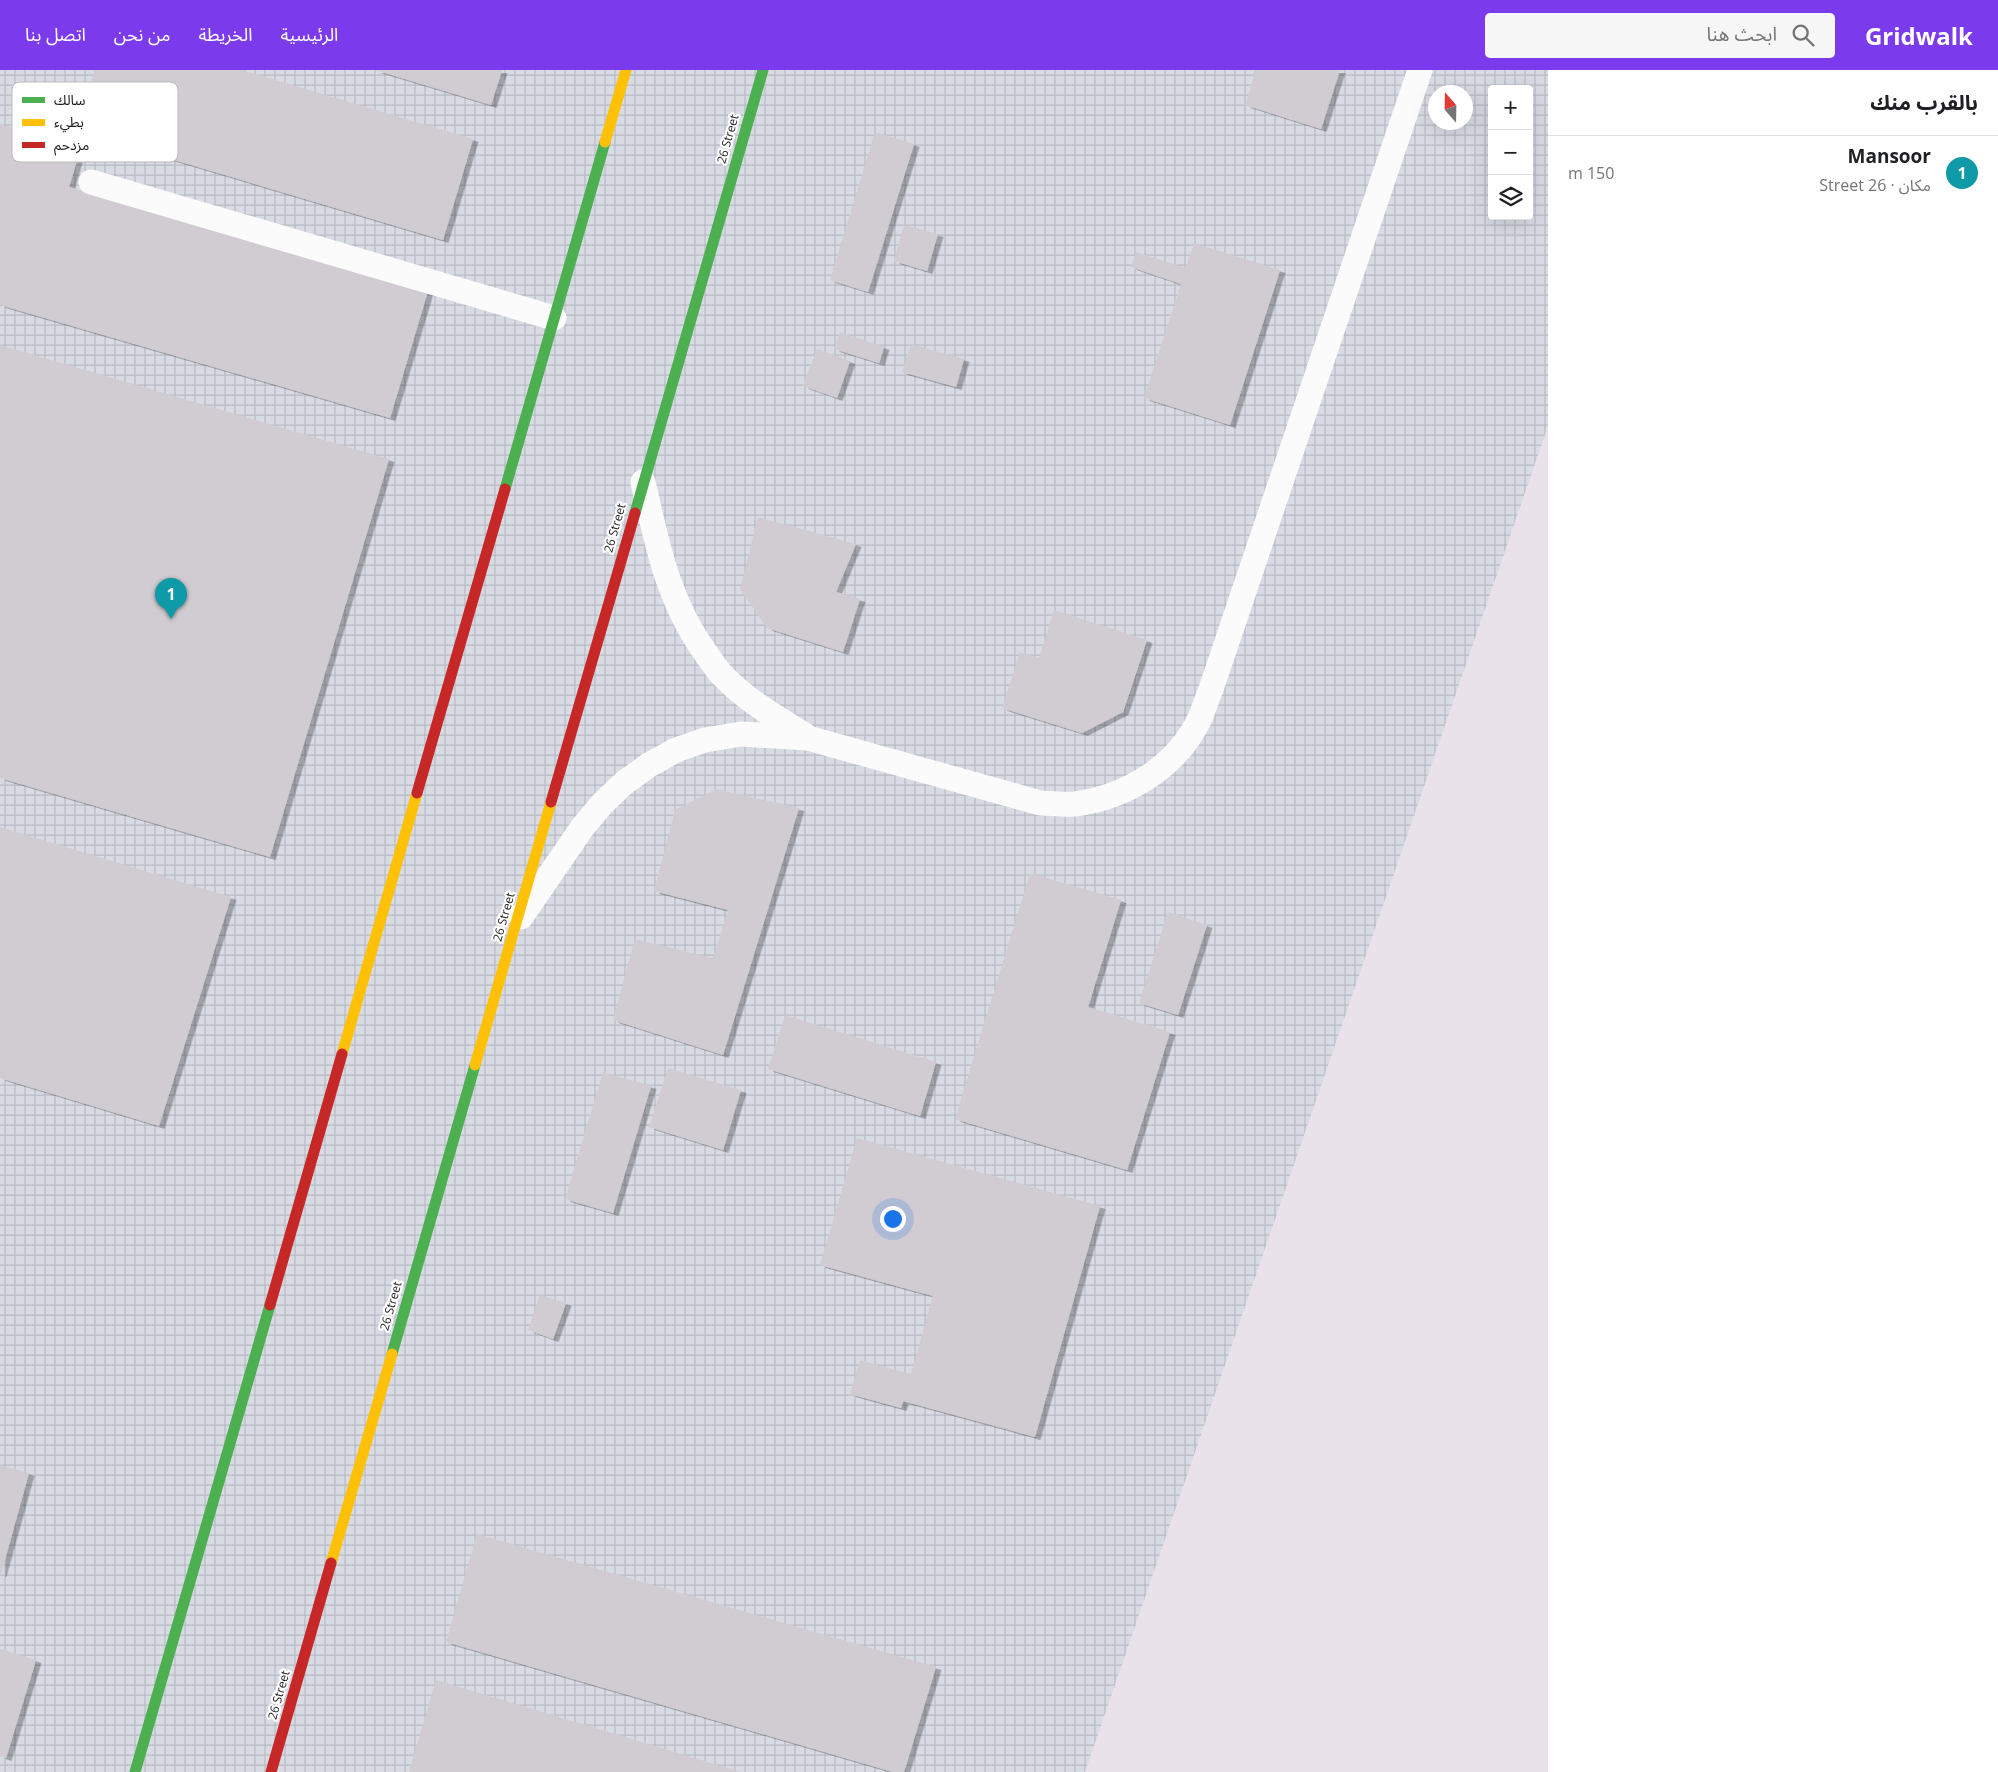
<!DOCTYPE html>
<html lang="ar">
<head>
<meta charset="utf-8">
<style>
	:root { --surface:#fff; --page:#f6f6f6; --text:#202124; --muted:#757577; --line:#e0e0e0; --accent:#7c3aed }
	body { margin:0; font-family:"Open Sans","Noto Sans Arabic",sans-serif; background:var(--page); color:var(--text); direction:rtl }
	.controls { position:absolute; right:15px; top:15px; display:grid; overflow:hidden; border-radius:5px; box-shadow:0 5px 20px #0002 }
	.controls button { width:45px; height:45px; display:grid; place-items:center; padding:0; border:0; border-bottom:1px solid var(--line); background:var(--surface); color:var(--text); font:25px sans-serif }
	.compass { position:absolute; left:1428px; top:15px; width:45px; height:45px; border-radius:50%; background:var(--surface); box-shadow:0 5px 20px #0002; rotate:340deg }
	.you { position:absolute; left:892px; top:1148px; width:18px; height:18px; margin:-12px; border:4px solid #fff; border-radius:50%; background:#1a73e8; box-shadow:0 0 0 8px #1a73e833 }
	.badge { display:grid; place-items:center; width:32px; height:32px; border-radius:50%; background:var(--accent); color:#fff; font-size:16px; font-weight:700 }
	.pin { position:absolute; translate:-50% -41px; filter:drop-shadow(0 1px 2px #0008) }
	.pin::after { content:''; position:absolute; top:26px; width:18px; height:15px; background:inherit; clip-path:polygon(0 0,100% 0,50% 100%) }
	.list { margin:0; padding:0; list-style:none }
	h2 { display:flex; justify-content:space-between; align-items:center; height:65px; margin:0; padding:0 20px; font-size:21px }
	h2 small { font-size:16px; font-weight:400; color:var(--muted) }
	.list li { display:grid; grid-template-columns:32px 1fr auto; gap:15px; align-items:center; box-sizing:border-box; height:75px; padding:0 20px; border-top:1px solid var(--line) }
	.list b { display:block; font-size:19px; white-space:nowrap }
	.list p { margin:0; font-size:16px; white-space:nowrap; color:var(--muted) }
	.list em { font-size:16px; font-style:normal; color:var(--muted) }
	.icon { flex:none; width:28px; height:28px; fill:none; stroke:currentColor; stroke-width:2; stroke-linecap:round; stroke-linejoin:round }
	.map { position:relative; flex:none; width:1548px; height:1702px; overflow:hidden; direction:ltr }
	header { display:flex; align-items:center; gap:30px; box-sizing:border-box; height:70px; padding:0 25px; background:var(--accent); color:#fff }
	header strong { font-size:24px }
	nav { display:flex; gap:28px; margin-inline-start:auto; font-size:18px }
	.search { width:350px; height:45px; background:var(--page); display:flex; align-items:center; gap:12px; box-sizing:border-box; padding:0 18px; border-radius:5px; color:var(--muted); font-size:19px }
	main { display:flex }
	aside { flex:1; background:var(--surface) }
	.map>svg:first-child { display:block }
	.industrial { fill:url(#industrial-grid); fill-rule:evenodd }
	.building { fill:#d1ccd2; filter:url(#shadow) }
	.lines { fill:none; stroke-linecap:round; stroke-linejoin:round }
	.lane { stroke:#fcfbfc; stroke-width:25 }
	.fast { stroke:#4caf50; stroke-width:11 }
	.slow { stroke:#ffc107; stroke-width:11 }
	.jam { stroke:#c62828; stroke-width:11 }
	.labels { text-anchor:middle; stroke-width:4.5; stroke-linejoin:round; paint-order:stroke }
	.street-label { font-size:12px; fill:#1b1b1b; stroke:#fff }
	.key { fill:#fff; stroke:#bbb; stroke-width:1 }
	.key-label { font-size:14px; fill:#1b1b1b }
</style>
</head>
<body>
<header>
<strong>Gridwalk</strong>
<div class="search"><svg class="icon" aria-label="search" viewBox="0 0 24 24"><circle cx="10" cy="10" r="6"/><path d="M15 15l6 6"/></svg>ابحث هنا</div>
<nav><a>الرئيسية</a><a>الخريطة</a><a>من نحن</a><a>اتصل بنا</a></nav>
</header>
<main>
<aside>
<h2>بالقرب منك<small></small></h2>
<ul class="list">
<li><span class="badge" style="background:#0f9aa8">1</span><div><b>Mansoor</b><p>مكان · 26 Street</p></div><em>150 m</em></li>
</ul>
</aside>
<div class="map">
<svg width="1548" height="1702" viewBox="0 0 1548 1702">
	<defs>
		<pattern id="industrial-grid" width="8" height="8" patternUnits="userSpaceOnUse" patternTransform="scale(1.25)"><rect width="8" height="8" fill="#d8dbe4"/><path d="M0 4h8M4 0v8" fill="none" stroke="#b9bbc3"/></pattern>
		<filter id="shadow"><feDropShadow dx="5.5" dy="3" stdDeviation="0" flood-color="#0004"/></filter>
	</defs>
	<rect width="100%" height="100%" fill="#eae2ea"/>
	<path class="industrial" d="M0,0H1548V356L1085,1702H0ZM1492,19H1529V146H1492ZM1436,22H1466V52H1436Z"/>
	<path class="building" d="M95,0H242L473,69L443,170L77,61Z
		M375,0H502L491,35Z
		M1256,0H1340L1321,59L1245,35Z
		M0,54L81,77L69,117L428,221L390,348L0,235Z
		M875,62L914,74L868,222L830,210Z
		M904,155L938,164L927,201L894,191Z
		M1194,173L1280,200L1230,355L1144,328L1181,214L1131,197L1136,182L1186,198Z
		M840,262L884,277L879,293L834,279Z
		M911,274L964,289L956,317L902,302Z
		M0,275L389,389L270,787L0,708Z
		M817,279L850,291L837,328L803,316Z
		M758,447L856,474L836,522L860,529L843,582L767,558L740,519Z
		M1054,540L1147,570L1123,642L1082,663L1002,638L1020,582L1039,588Z
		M716,719L799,738L723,985L613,950L635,869L713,888L728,840L654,821L675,740Z
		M0,757L231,827L159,1056L0,1008Z
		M1030,803L1121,830L1088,937L1170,962L1127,1100L955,1049Z
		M1168,842L1207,855L1178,945L1139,933Z
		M785,945L936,992L920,1046L768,999Z
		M668,998L741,1020L723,1080L649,1057Z
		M603,1002L651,1016L613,1143L565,1129Z
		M857,1068L1100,1136L1035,1367L903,1331L901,1338L850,1324L860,1290L911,1304L933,1226L820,1195Z
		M540,1225L566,1233L553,1269L528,1260Z
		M0,1395L29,1403L1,1504H0Z
		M477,1464L936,1597L904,1702H893L446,1572Z
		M0,1579L36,1590L6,1688L0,1686Z
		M436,1610L741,1702H409Z"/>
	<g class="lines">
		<path class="lane" d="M91,112L554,248
			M643,412C657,474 668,532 707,585C712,592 717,600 723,606C747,631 777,648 806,666
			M521,847L582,758L602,734L624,713L649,695L676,680L705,670L741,664L808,668L1040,733C1051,733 1063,735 1075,734C1127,727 1177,697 1200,648C1204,639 1207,628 1211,619L1420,0"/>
		<path class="fast" d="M505,419L605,72
			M635,443L763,0
			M392,1284L475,995
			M135,1702L270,1235"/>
		<path class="slow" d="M605,72L626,0
			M342,984L417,723
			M475,995L551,732
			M331,1493L392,1284"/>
		<path class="jam" d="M417,723L505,419
			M551,732L635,443
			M270,1235L342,984
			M271,1702L331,1493"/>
	</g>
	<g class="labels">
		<g class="street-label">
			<text transform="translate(728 69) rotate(-74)" y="4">26 Street</text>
			<text transform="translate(615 458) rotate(-74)" y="4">26 Street</text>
			<text transform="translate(504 847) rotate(-74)" y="4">26 Street</text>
			<text transform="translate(391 1236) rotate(-74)" y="4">26 Street</text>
			<text transform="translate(279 1625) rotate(-74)" y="4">26 Street</text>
		</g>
	</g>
	<rect x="12" y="12" width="166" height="80" rx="8" class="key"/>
	<rect x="22" y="27" width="23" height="6" fill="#4caf50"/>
	<rect x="22" y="49" width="23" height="7" fill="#ffc107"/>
	<rect x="22" y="72" width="23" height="6" fill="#c62828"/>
	<g class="key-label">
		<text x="54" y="35">سالك</text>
		<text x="54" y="57">بطيء</text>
		<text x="54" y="80">مزدحم</text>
	</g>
</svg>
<div class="controls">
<button>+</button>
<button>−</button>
<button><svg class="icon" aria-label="layers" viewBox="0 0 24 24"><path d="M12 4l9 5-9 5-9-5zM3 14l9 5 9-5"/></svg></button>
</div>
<svg class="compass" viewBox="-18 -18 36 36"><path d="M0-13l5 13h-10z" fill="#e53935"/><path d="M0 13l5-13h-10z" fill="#757577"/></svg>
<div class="you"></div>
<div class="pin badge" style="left:171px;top:549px;background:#0f9aa8">1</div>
</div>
</main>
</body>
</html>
